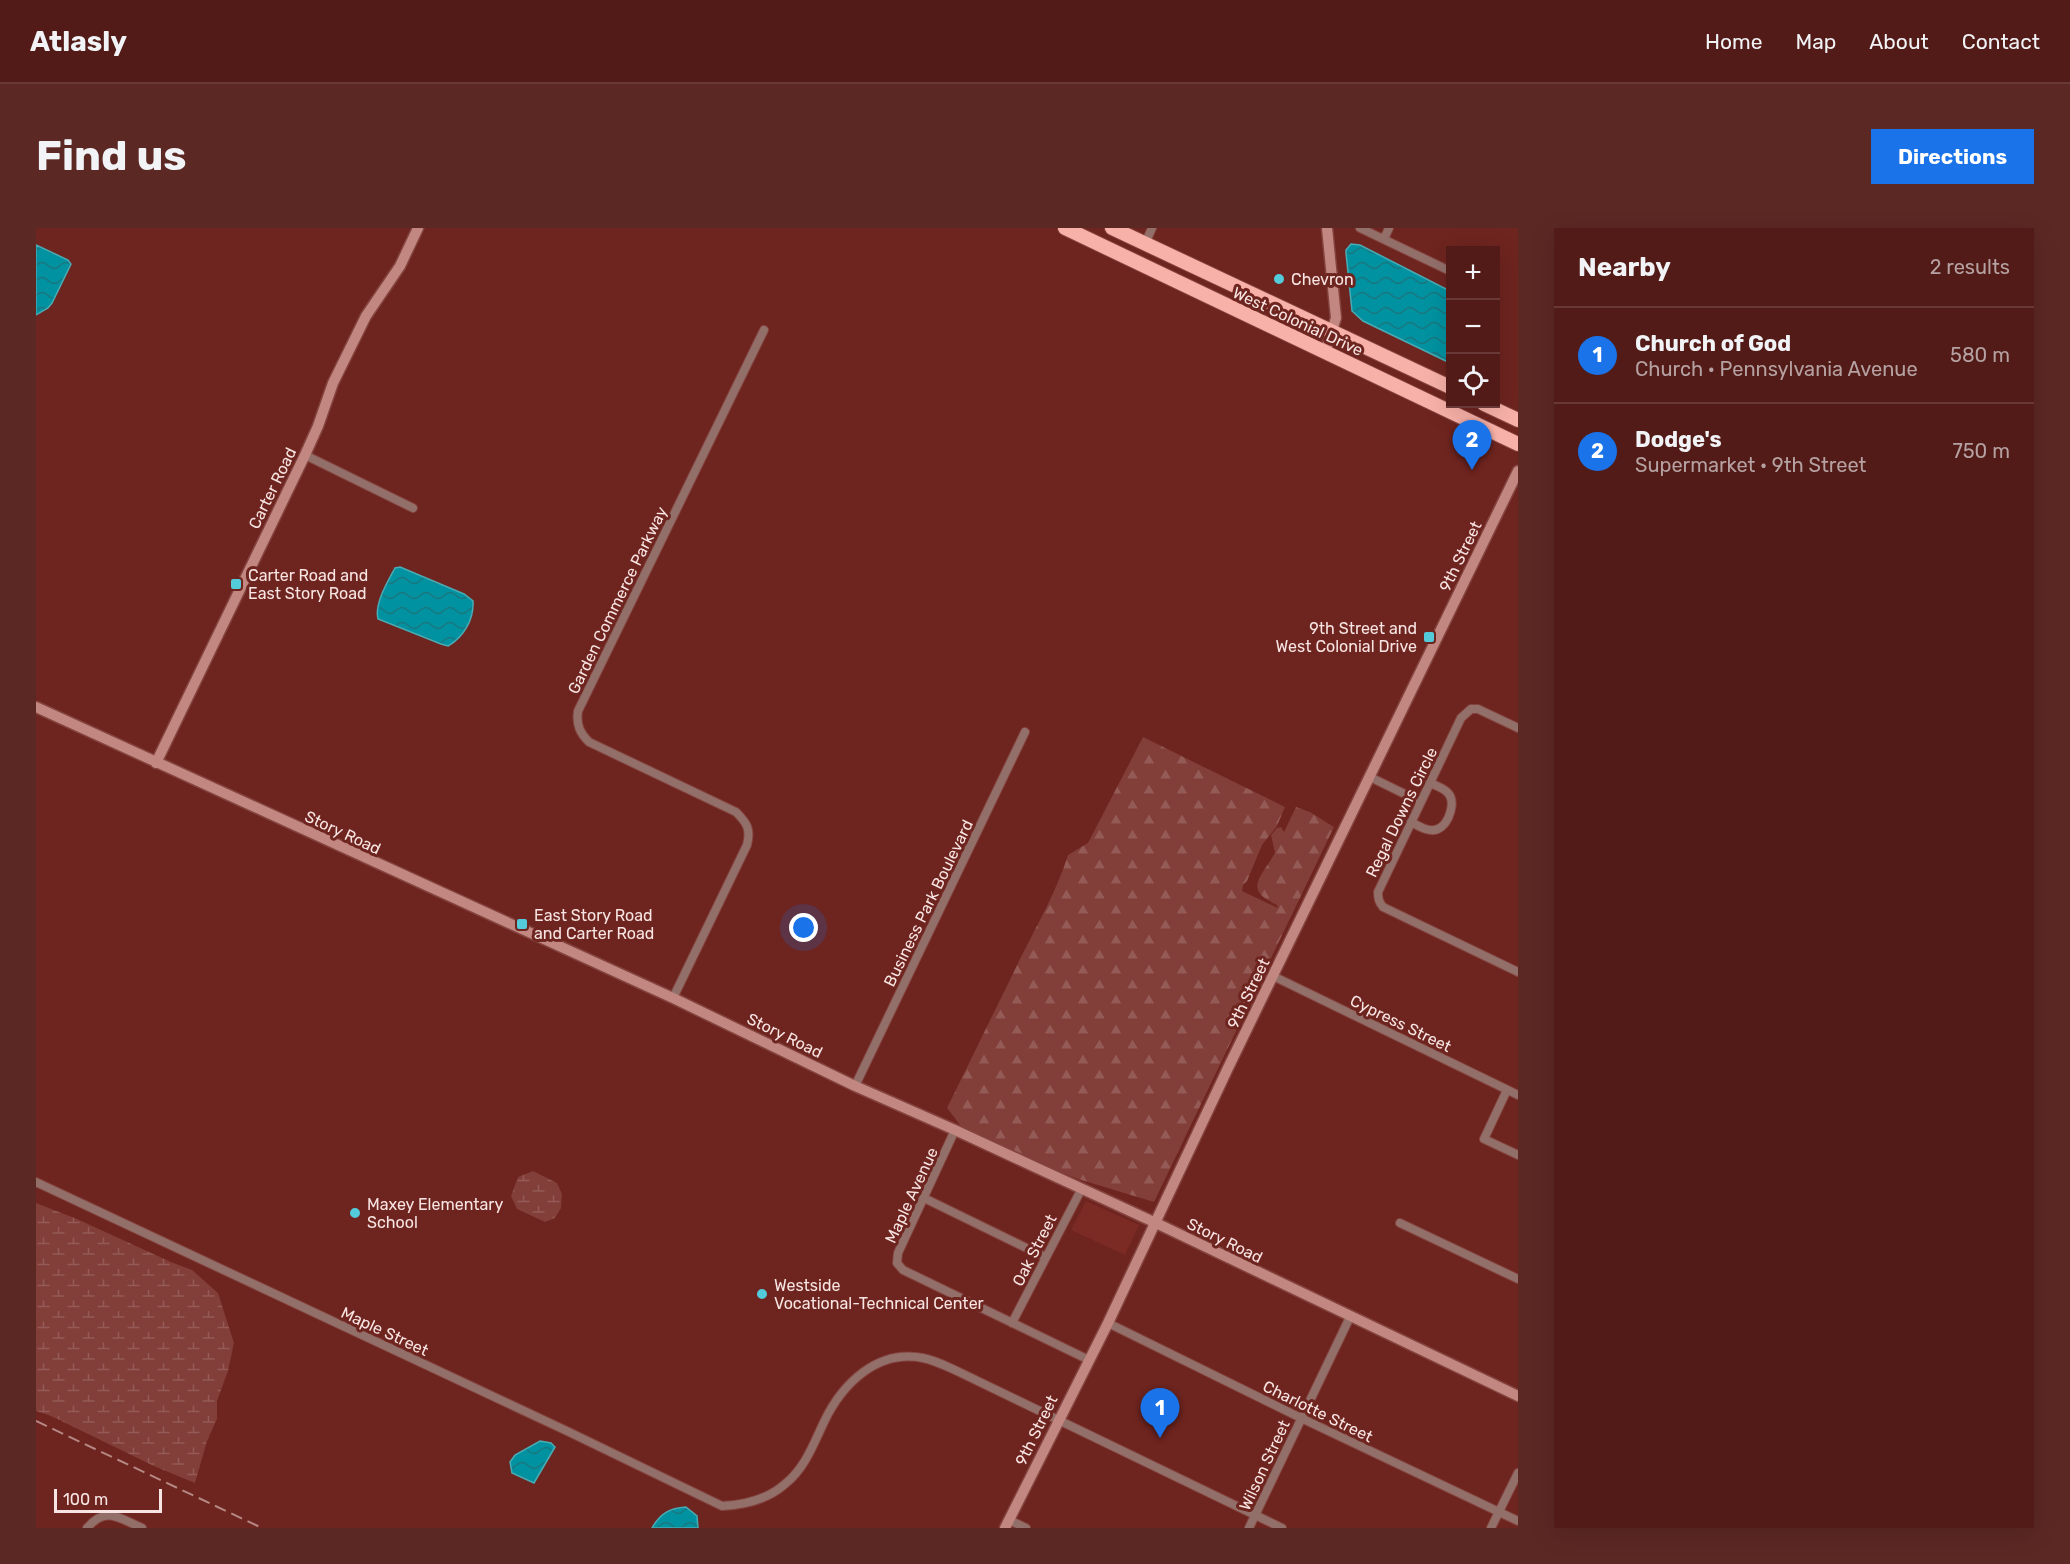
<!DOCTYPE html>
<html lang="en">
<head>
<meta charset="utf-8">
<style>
	:root { --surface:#521b17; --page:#5c2824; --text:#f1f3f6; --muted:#b5a1a1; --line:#683936; --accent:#1a73e8 }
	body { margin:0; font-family:Rubik,sans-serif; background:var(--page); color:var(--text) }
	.controls { position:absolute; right:18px; top:18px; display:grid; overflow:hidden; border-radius:0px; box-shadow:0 6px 24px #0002 }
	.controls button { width:54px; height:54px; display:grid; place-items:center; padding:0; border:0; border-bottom:2px solid var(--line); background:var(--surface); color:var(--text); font:30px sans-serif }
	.scale { position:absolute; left:18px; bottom:15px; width:108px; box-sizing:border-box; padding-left:6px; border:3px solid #f8e5e3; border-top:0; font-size:16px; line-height:21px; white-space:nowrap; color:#f8e5e3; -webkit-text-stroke:4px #6e241f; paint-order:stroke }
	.you { position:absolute; left:768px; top:700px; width:21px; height:21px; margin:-15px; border:4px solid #fff; border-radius:50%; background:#1a73e8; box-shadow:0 0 0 9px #1a73e833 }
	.badge { display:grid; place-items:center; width:39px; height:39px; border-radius:50%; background:var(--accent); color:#fff; font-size:20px; font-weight:700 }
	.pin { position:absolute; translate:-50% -50px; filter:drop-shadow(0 2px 3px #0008) }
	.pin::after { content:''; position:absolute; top:32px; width:21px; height:18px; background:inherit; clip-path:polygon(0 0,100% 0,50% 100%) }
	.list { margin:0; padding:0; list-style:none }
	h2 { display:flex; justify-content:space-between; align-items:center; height:78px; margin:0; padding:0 24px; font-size:26px }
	h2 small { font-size:20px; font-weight:400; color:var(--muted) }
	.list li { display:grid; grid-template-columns:39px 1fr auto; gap:18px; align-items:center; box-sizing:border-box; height:96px; padding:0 24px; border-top:2px solid var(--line) }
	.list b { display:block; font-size:22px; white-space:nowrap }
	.list p { margin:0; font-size:20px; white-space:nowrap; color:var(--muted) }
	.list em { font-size:20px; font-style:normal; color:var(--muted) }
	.icon { flex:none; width:33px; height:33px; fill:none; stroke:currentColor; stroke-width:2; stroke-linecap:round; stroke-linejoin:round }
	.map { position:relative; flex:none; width:1482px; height:1300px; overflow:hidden; border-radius:0px }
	header { display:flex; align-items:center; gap:36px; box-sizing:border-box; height:84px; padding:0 30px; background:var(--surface); border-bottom:2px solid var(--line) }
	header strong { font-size:28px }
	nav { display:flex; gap:33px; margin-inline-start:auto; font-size:21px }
	.intro { display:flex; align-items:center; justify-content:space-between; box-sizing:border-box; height:144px; padding:0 36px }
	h1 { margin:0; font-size:42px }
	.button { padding:15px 27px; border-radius:0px; background:var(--accent); color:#fff; font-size:21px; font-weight:700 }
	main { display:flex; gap:36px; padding:0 36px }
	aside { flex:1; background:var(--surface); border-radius:0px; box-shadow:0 6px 24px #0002 }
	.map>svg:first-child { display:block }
	.built { fill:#7c2a24 }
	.forest { fill:url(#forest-firs) }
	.wetland { fill:url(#wetland-marsh) }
	.water { fill:url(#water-waves); stroke:#4aabb4; stroke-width:1.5 }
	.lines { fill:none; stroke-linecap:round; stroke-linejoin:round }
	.street-casing { stroke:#84433e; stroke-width:10 }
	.secondary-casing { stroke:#84433e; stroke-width:13 }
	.highway-casing { stroke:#84433e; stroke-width:16 }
	.street { stroke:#936f6a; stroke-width:8 }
	.secondary { stroke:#c18780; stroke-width:10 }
	.highway { stroke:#f8b1a8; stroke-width:14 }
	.rail { stroke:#b58884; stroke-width:2; stroke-dasharray:12 6; stroke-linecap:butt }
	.poi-dot { fill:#53cbdb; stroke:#6e241f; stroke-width:2 }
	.labels { text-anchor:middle; stroke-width:6; stroke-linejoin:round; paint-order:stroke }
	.poi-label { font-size:16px; fill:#f8e5e3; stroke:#6e241f; text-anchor:start }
	.street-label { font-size:16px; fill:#f8e5e3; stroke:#6e241f }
</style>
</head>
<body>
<header>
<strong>Atlasly</strong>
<nav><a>Home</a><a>Map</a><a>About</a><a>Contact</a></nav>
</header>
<div class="intro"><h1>Find us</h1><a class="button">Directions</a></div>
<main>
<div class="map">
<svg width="1482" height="1300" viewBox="0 0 1482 1300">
	<defs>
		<pattern id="forest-firs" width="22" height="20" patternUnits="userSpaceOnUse" patternTransform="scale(1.5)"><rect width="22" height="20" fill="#823e38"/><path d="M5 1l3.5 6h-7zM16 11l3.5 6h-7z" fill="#945a55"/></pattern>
		<pattern id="wetland-marsh" width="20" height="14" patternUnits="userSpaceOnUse" patternTransform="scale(1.5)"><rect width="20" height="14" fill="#823e38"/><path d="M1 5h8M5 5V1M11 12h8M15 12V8" fill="none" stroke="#945a55"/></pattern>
		<pattern id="water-waves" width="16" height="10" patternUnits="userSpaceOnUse" patternTransform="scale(1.5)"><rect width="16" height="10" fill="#0092a0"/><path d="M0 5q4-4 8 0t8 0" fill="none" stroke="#1a7780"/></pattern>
	</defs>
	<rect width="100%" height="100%" fill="#6e241f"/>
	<path class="built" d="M1050,973L1103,997L1089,1027L1035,1002Z"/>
	<path class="forest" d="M1107,509L1249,579L1241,598L1226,617L1211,653L1207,657L1206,663L1242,680L1241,677C1207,661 1224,651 1239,625L1235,607L1241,600L1245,599L1248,604L1260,579L1274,584L1298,599L1118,974L1042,951L931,906L911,880C936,829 961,778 986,727C1003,693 1021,662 1032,627L1052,615Z"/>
	<path class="wetland" d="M497,943L521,955L526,966L525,980L519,990L509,994L481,981L475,968L482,949Z
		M0,975L41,991L135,1034L156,1042L182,1065L198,1115L192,1143L181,1173V1191L171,1213L159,1255L120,1239L15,1188L0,1183Z"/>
	<path class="water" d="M1315,16L1324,17L1414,63V135L1327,93L1316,83L1310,25V22Z
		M0,17L32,32L35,36L16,75L12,80L0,87Z
		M364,339L428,366L437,373C438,391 428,409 412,418L405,416L342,391C338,376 352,353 359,340Z
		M504,1213L515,1215L519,1219L498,1255L476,1245L474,1234L479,1227Z
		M650,1279L661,1288L662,1300H616C624,1286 633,1280 650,1279Z"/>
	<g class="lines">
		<g class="street-casing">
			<path id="street" d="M1324,0L1414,43
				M1348,11L1353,0
				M1109,16L1116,0
				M269,227L377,280
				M1482,500L1442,481H1435L1425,490L1342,664C1342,671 1343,674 1347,679L1482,744
				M1334,549L1385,574
				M1375,594C1383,598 1393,605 1402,601C1413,596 1421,573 1411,564C1407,560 1399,557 1394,555
				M1237,748L1482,867
				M637,770L711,617C715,601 711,595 700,584L553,514C544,505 540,497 542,483L728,102
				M819,858L989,504
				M1471,862L1448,911L1482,927
				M919,902L862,1025L861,1035L867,1042L1053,1132
				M0,954L533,1204L686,1278C709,1277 731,1272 749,1256C769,1240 777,1217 788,1194C806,1156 841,1121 887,1130C898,1132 910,1138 921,1143L1246,1300
				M888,970L1009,1029
				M1364,995L1482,1051
				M976,1095L1045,962
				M1072,1095L1265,1190L1482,1293
				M973,1292L990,1300
				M51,1300C70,1278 83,1290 106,1300
				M1213,1300L1314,1089
				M1455,1300L1482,1245"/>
		</g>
		<g class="secondary-casing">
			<path id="secondary" d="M1289,124L1300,90L1291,0
				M0,479L637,770L819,858L919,902L1120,995L1482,1168
				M120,535L269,227L282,198L297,155L330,88L364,38L382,0
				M969,1300L1072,1095L1192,840L1482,243"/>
		</g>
		<g class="highway-casing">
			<path id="highway" d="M1029,0L1482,216
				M1076,0L1414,159
				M1448,176L1482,192"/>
		</g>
		<use href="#street" class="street"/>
		<use href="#secondary" class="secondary"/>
		<use href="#highway" class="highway"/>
		<path class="rail" d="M0,1193L226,1300"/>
	</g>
	<g class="poi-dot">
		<circle cx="1243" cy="51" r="6"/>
		<rect x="194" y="350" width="12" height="12" rx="3"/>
		<rect x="1387" y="403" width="12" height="12" rx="3"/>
		<rect x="480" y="690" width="12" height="12" rx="3"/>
		<circle cx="319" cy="985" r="6"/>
		<circle cx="726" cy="1066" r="6"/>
	</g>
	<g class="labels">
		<g class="poi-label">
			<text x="1255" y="57">Chevron</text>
			<text x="212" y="353">Carter Road and<tspan x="212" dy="18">East Story Road</tspan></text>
			<text x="1381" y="406" text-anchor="end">9th Street and<tspan x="1381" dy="18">West Colonial Drive</tspan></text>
			<text x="498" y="693">East Story Road<tspan x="498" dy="18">and Carter Road</tspan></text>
			<text x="331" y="982">Maxey Elementary<tspan x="331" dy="18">School</tspan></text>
			<text x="738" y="1063">Westside<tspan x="738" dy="18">Vocational-Technical Center</tspan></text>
		</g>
		<g class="street-label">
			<text transform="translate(1262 93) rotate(25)" y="6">West Colonial Drive</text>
			<text transform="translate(236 260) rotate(-64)" y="6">Carter Road</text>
			<text transform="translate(1424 328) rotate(-64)" y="6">9th Street</text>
			<text transform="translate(581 372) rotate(-64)" y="6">Garden Commerce Parkway</text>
			<text transform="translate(1365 584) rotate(-64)" y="6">Regal Downs Circle</text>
			<text transform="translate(307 604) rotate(25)" y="6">Story Road</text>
			<text transform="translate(892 675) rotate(-64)" y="6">Business Park Boulevard</text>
			<text transform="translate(1212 765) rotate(-64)" y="6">9th Street</text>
			<text transform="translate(1365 795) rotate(26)" y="6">Cypress Street</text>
			<text transform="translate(749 807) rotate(26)" y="6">Story Road</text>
			<text transform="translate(875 967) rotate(-65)" y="6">Maple Avenue</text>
			<text transform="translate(1189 1012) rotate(26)" y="6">Story Road</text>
			<text transform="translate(998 1022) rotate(-63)" y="6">Oak Street</text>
			<text transform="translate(349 1103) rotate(25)" y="6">Maple Street</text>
			<text transform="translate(1282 1183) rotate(26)" y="6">Charlotte Street</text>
			<text transform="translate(1000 1202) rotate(-64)" y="6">9th Street</text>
			<text transform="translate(1228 1237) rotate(-65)" y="6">Wilson Street</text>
		</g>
	</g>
</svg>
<div class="controls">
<button>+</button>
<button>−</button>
<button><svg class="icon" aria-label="locate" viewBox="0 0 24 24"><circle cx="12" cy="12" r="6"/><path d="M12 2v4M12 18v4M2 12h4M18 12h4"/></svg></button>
</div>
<div class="scale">100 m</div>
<div class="you"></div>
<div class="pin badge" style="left:1124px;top:1210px">1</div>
<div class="pin badge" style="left:1436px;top:242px">2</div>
</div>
<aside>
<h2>Nearby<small>2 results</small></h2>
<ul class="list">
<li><span class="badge">1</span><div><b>Church of God</b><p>Church · Pennsylvania Avenue</p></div><em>580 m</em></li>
<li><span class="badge">2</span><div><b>Dodge's</b><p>Supermarket · 9th Street</p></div><em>750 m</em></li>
</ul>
</aside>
</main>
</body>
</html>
